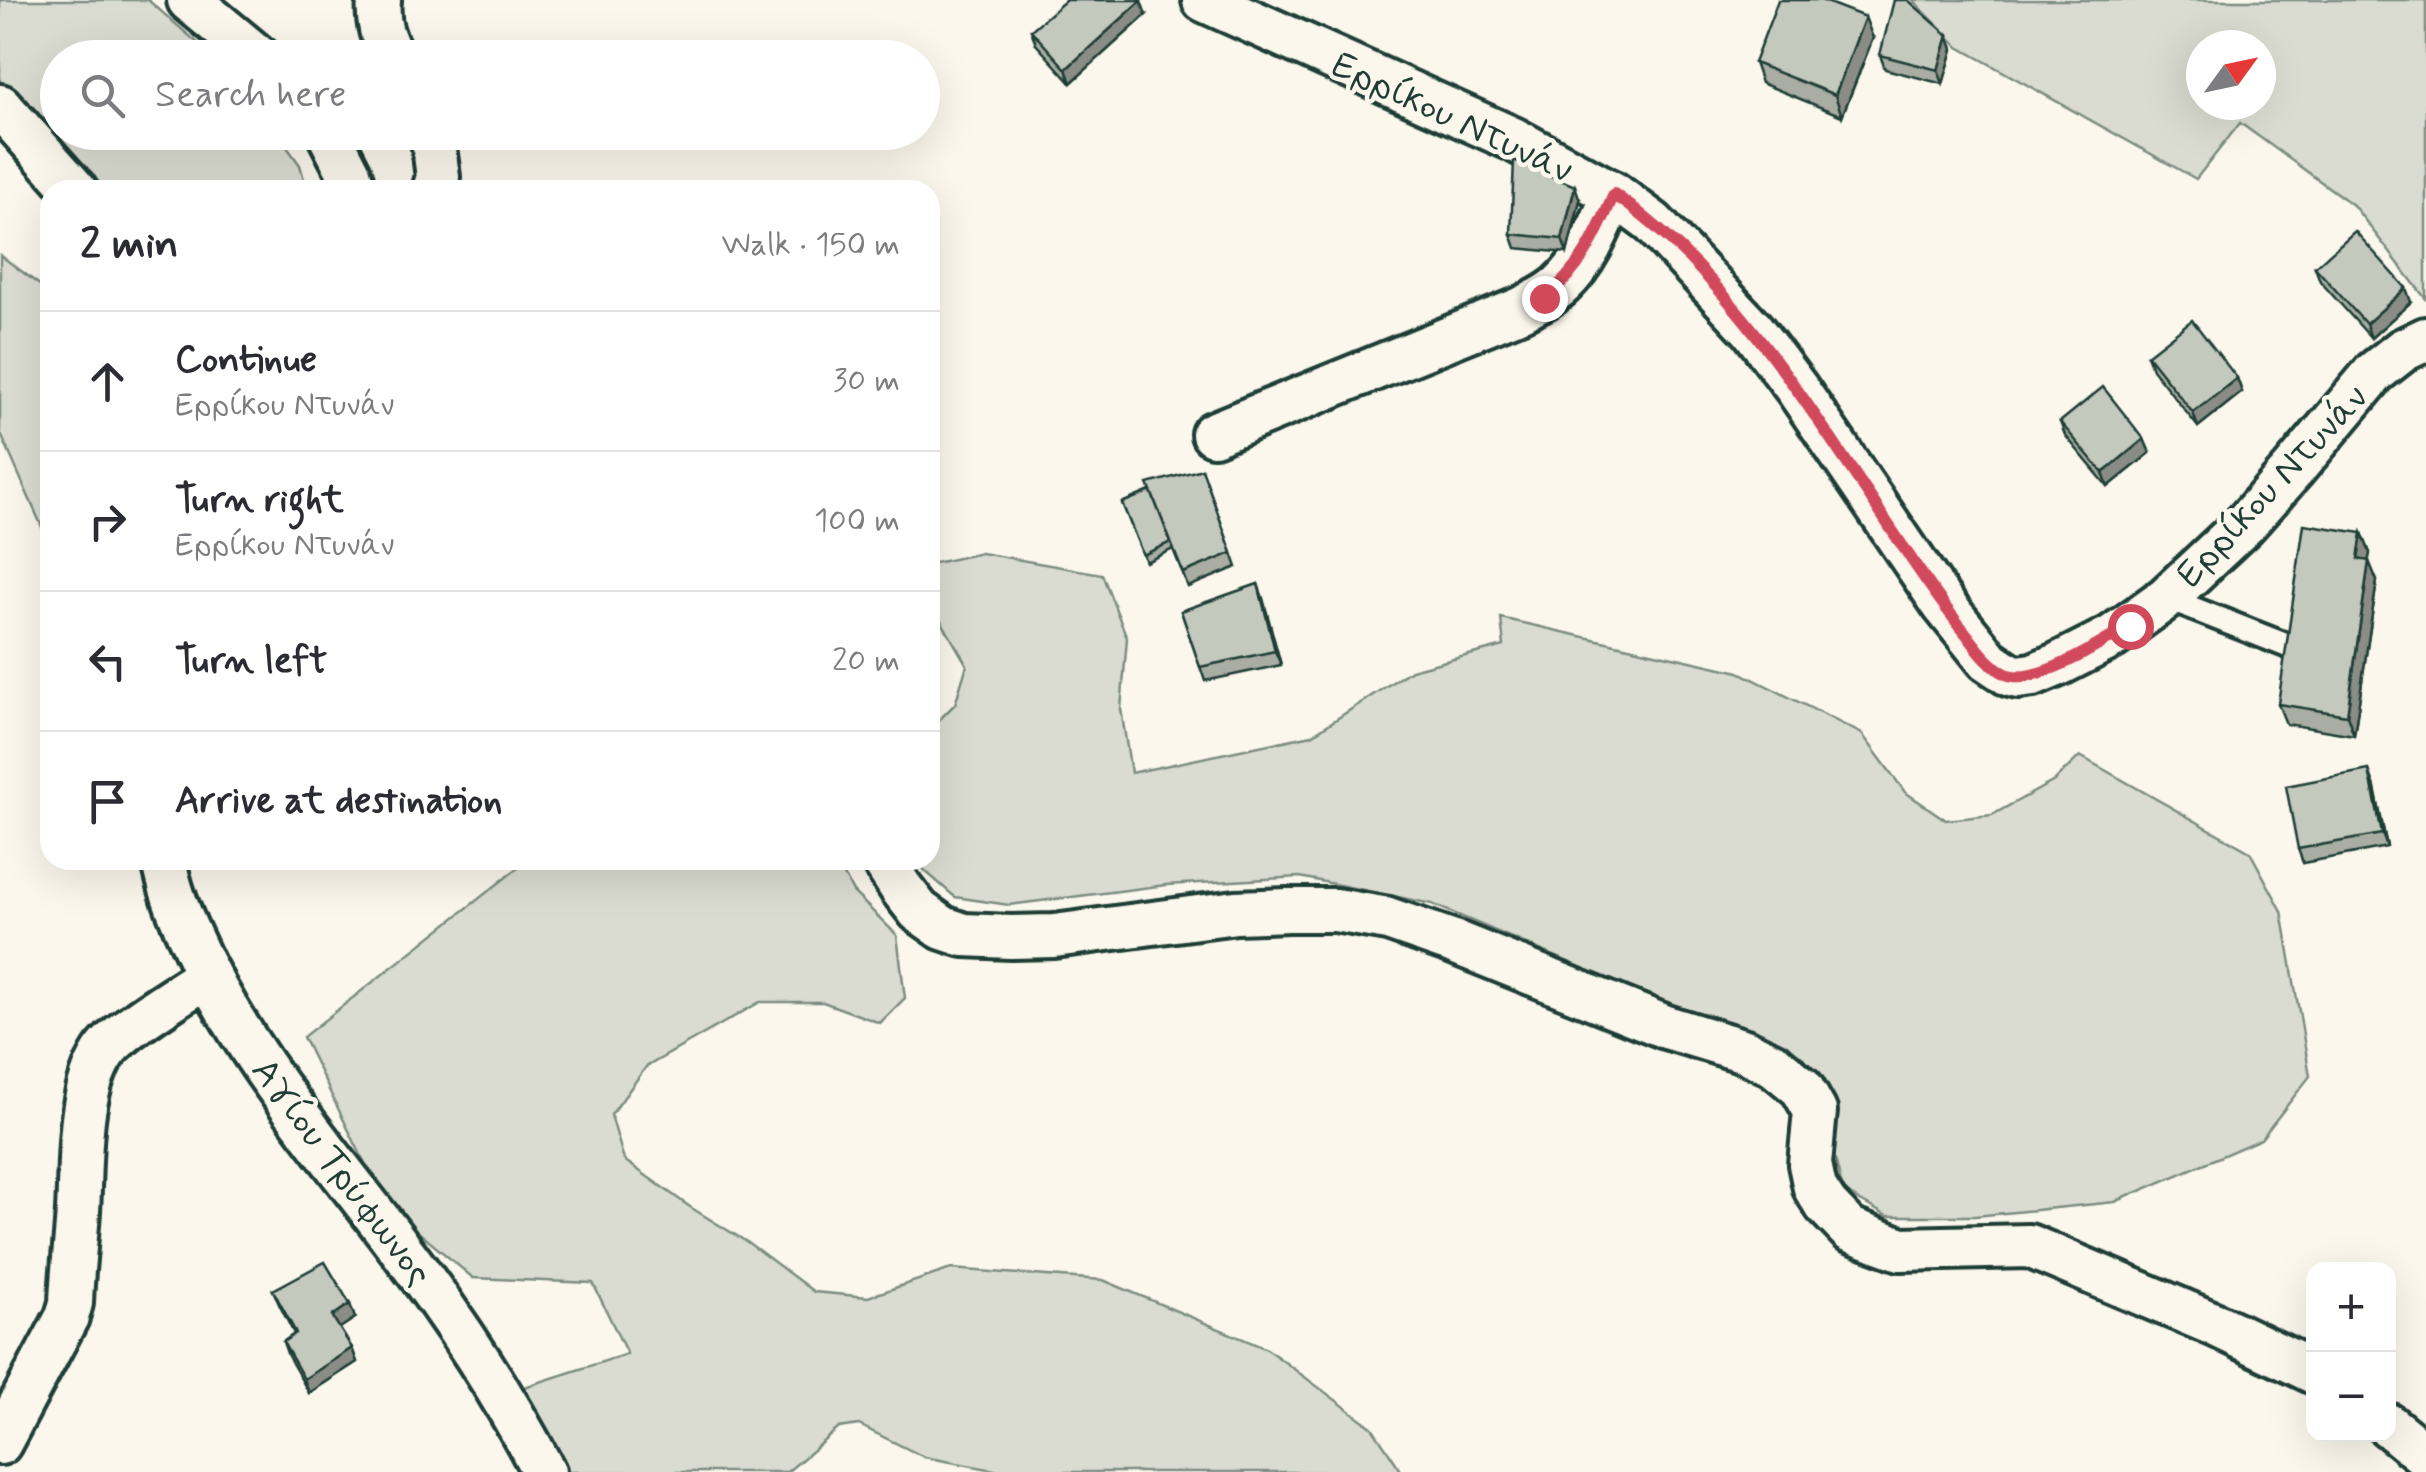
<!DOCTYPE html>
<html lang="en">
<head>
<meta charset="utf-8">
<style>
	:root { --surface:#fff; --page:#f7f7f7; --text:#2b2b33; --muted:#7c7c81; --line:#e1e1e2 }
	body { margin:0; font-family:Mynerve,sans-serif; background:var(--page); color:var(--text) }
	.controls { position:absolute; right:30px; bottom:30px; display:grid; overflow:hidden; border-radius:20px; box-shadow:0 10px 40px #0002 }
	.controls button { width:90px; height:90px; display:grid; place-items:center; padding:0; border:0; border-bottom:2px solid var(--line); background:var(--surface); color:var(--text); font:50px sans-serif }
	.compass { position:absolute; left:2186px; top:30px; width:90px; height:90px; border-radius:50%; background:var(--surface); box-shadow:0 10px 40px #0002; rotate:57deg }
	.stop { position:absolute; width:30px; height:30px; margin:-22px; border:8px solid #d1495b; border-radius:50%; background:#fff }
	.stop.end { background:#d1495b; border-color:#fff; box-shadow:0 2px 10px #0008 }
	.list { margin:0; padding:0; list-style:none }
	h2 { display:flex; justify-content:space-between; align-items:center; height:130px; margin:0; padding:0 40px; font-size:42px }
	h2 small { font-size:32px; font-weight:400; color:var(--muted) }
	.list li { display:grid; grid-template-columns:65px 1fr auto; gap:30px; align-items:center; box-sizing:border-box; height:140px; padding:0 40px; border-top:2px solid var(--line) }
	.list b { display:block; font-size:38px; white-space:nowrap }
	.list p { margin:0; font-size:32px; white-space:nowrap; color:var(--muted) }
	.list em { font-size:32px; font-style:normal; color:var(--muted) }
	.icon { flex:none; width:55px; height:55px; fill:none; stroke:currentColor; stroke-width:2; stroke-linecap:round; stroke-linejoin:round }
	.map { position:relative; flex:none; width:2426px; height:1472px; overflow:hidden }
	.search { position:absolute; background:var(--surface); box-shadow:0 10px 40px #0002; left:40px; top:40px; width:900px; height:110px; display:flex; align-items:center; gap:25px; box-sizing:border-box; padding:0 35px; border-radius:55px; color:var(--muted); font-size:38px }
	.panel { position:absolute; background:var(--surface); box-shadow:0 10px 40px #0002; left:40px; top:180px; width:900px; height:690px; border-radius:30px }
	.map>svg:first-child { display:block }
	.green { fill:#dbdcd1; stroke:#7d8c82; stroke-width:2.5; fill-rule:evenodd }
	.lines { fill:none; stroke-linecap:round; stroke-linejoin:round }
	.lane-casing { stroke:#1f3d34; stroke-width:30 }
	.street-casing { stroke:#1f3d34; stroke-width:50 }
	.lane { stroke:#fbf7ec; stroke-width:22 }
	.street { stroke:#fbf7ec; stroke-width:42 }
	.wall { fill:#a9ada3; stroke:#1f3d34; stroke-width:2.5 }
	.shaded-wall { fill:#898d85; stroke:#1f3d34; stroke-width:2.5 }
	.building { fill:#c4c9be; stroke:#1f3d34; stroke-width:2.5 }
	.route { stroke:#d1495b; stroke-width:12 }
	.labels { text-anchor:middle; stroke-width:9; stroke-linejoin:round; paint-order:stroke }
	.street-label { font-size:38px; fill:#1f3d34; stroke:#fbf7ec }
</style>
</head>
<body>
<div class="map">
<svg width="2426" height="1472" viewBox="0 0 2426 1472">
	<rect width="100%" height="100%" fill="#fbf7ec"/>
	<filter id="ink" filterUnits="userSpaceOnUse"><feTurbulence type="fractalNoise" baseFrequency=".01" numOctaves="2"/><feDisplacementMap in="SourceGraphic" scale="20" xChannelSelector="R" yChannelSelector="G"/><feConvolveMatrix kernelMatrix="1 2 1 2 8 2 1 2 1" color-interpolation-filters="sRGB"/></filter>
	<g filter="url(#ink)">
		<path class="green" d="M0,0H148L214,57L58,58V132L277,133L300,165L307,190H108L60,147L0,81Z
			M1913,0H2426V299L2353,205L2240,123L2196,179L1959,47ZM2261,45V105H2201V45Z
			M0,255L41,286L50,330V545L0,432Z
			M981,553L1102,574L1127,638L1121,709L1131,773L1312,735L1411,670L1504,646L1501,618L1739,672L1862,734L1905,792L1946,820L1992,815L2054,781L2080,756L2250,852L2282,911L2310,1076L2261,1139L2115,1202L1975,1216H1887L1843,1191L1828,1130L1691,1014L1432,904L1300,877L1166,885L1009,905L955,897L925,871L917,860H930V729L955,704L967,665L930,602V564Z
			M528,860H836L853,892L897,935L905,998L880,1023L823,1002H760L646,1067L611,1115L624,1160L690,1207L750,1244L814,1292L868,1297L951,1269L1103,1280L1267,1349L1372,1427L1402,1472H1005L924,1457L859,1425L839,1428L787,1472H555L518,1389L627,1354L593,1283L473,1278L385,1204L303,1037Z"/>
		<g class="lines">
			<g class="lane-casing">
				<path id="lane" d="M2166,598L2293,648"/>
			</g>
			<g class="street-casing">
				<path id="street" d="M189,0L259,58
					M379,0C377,22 382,38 393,58
					M1204,0L1513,139L1614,194L1653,223L1752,329L1797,389L1943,604L1988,660L2010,675L2018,677L2033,675L2059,664L2112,637L2166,598L2245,524L2293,470L2375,372L2403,350L2426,339
					M0,106L75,190
					M328,132L349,173L354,190
					M432,132L438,177L434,190
					M1213,434L1521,309C1535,302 1551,295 1562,284C1587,261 1601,224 1614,194
					M164,860C169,888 179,914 191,939C241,1054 326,1149 400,1248C455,1320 502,1391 544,1472
					M883,860L901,888L919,911L943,928L964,935L1011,937L1054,936L1236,912L1288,910H1335L1388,919L1454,942L1666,1027L1745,1051L1774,1065L1802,1088L1815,1111L1810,1164L1815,1188L1826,1205L1850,1230L1901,1249L2029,1246L2216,1325L2314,1372
					M2388,1425L2426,1456
					M0,1443L67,1317L71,1303C72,1272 76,1242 78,1211C81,1164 77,1094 103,1054C118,1030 181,994 207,976"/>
			</g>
			<use href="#lane" class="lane"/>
			<use href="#street" class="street"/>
		</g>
		<path class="wall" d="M1146,15L1071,83L1036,44L1031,30Z
			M1948,35L1953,49L1943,84L1885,69L1880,55Z
			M1873,38L1842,116L1761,83L1754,63Z
			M1580,200L1567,253L1516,248L1511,234Z
			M2315,267L2411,302L2371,338L2320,281Z
			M2147,355L2237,378L2242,392L2198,427L2152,369Z
			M2060,422L2144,439L2150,453L2108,487L2065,435Z
			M1202,469L1237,567L1188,587L1173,549L1146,562L1122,503Z
			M2362,533L2370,553L2368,561L2377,581L2354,735L2286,724L2278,704Z
			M1258,584L1281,665L1205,681L1181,611Z
			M2374,784L2387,847L2303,863L2298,849Z
			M273,1290L355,1318L339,1328L352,1348L357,1362L309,1393L288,1356L283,1342L294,1334L279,1304Z"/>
		<path class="shaded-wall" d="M1141,1L1146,15L1071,83L1066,69Z
			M1865,17L1873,38L1842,116L1835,95Z
			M1948,35L1953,49L1943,84L1938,70Z
			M1575,186L1580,200L1567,253L1562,239Z
			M2406,288L2411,302L2371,338L2366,324Z
			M2237,378L2242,392L2198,427L2193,413Z
			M2144,439L2150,453L2108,487L2103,473Z
			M2362,533L2370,553L2365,579L2358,559Z
			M2369,561L2377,581L2354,735L2347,715Z
			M1258,584L1263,598L1281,665L1275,651Z
			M2369,770L2374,784L2387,847L2382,834Z
			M350,1304L355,1318L337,1330L332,1316Z
			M352,1348L357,1362L309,1393L304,1379Z"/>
		<path class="building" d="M1066,0H1141V1L1066,69L1031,30Z
			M1778,0H1821L1865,17L1835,95L1754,63Z
			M1894,0H1908L1948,35L1938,70L1880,55Z
			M1514,160L1575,186L1562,239L1511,234Z
			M2355,231L2406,288L2366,324L2315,267Z
			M2192,320L2237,378L2193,413L2147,355Z
			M2103,387L2144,439L2103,473L2060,422Z
			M1202,469L1232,553L1183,573L1148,484Z
			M1151,491L1171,542L1143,555L1122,503Z
			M2304,524L2362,533L2358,559L2369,561L2347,715L2278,704Z
			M1258,584L1275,651L1200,667L1181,611Z
			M2369,770L2382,834L2298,849L2286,786Z
			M325,1262L350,1304L332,1316L352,1348L304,1379L283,1342L296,1333L273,1290Z"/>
	</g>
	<g class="lines" filter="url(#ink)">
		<path class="route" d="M1544,298C1580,272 1597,234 1614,194C1722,270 1795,386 1868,494C1900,542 1931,591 1968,636C1978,649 1990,666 2006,674C2035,687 2104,642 2130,626"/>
	</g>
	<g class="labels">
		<g class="street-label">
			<text transform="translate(1453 116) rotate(25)" y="13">Ερρίκου Ντυνάν</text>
			<text transform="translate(2271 485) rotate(-47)" y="13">Ερρίκου Ντυνάν</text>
			<text transform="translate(343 1171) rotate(53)" y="13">Αγίου Τρύφωνος</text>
		</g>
	</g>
</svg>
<div class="controls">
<button>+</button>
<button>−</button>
</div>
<svg class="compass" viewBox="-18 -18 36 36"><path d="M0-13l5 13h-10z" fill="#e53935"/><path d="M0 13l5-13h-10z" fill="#7c7c81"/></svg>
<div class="stop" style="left:2130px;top:626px"></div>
<div class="stop end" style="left:1544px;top:298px"></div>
<div class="search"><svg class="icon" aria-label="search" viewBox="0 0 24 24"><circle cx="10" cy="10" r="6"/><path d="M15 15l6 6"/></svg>Search here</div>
<section class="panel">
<h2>2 min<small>Walk · 150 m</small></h2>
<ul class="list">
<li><svg class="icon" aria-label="ahead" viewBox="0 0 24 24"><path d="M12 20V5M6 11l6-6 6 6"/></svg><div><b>Continue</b><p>Ερρίκου Ντυνάν</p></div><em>30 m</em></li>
<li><svg class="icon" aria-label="right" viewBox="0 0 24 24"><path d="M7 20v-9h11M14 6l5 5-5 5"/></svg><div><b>Turn right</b><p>Ερρίκου Ντυνάν</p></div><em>100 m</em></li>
<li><svg class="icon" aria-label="left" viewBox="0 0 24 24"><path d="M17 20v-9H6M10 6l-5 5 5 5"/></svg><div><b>Turn left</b></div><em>20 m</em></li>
<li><svg class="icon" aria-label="arrive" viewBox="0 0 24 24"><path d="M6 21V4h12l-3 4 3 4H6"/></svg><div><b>Arrive at destination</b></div></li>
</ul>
</section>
</div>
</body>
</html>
